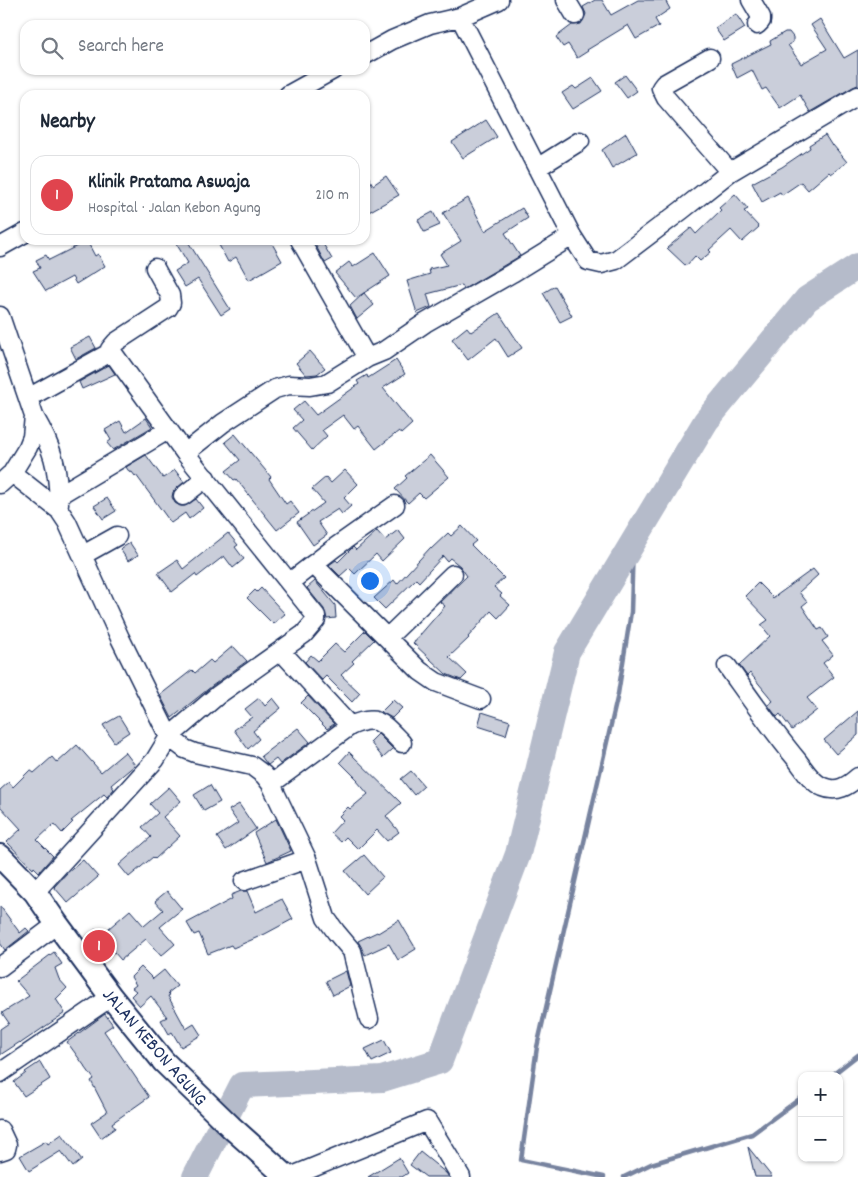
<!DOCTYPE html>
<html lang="en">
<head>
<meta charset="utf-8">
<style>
	:root { --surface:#fff; --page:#f6f6f7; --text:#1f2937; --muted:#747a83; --line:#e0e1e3; --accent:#1b2f5e }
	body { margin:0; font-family:Dekko,sans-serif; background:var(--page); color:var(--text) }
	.controls { position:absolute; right:15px; bottom:15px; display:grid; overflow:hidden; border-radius:10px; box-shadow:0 1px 4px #0004 }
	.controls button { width:45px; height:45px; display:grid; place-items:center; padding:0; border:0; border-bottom:1px solid var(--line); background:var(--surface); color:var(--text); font:25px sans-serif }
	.you { position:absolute; left:369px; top:580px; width:18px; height:18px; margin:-12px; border:4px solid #fff; border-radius:50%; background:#1a73e8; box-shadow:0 0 0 8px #1a73e833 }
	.badge { display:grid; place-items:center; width:32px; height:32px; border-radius:50%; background:var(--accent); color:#fff; font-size:16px; font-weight:700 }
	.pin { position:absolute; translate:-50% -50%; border:2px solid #fff; box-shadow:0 1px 5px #0006 }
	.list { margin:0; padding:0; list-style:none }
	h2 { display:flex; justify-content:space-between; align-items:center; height:65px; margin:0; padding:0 20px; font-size:21px }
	h2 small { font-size:16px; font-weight:400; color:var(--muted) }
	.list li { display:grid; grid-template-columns:32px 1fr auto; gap:15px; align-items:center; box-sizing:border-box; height:80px; margin:0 10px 10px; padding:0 10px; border:1px solid var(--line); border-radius:15px }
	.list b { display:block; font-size:19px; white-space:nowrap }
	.list p { margin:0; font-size:16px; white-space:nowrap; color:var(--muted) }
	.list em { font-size:16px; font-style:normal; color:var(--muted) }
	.icon { flex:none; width:28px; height:28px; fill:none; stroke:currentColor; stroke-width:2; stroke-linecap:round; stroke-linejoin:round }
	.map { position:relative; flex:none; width:858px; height:1177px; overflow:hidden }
	.search { position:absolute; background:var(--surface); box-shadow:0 1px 4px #0004; left:20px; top:20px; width:350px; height:55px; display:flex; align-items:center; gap:12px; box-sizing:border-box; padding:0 18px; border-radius:15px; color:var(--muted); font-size:19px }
	.panel { position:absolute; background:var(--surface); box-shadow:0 1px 4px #0004; left:20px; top:90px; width:350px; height:155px; border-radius:15px }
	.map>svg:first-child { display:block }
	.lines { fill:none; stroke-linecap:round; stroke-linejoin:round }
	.stream { stroke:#77839f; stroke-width:4.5 }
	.river { stroke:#b5bbca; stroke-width:26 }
	.building { fill:#caceda; stroke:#1b2f5e }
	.minor-casing { stroke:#1b2f5e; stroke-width:21 }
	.major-casing { stroke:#1b2f5e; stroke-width:26 }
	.minor { stroke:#fff; stroke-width:18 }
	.major { stroke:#fff; stroke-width:22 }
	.labels { text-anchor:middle; stroke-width:5; stroke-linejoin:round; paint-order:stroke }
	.street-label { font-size:19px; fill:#1b2f5e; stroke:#fff }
</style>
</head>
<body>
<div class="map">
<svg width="858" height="1177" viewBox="0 0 858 1177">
	<rect width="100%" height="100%" fill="#fff"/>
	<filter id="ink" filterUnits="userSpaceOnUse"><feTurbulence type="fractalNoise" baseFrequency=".02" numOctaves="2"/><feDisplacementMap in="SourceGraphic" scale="10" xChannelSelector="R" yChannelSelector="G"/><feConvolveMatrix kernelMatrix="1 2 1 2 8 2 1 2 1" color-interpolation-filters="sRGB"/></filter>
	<g filter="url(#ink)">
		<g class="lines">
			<path class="stream" d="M831,1076L858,1055
				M604,1177L521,1160L537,1047L618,694L631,612L633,543
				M624,1177L651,1164L752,1134L802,1097"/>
			<path class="river" d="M195,1177L242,1085L382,1079L440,1061L518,854L567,652L706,421L807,299L858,266"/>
		</g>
		<path class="building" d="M595,0H602L611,15L638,0H665L670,9L655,19L659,26L636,39L628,25L587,50L588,51L577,58L568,44L563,47L556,37L572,25L581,24L586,14L583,7Z
			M736,14L745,28L724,41L715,28Z
			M820,19L844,58L858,50V85L853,87L810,112L800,95L780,108L766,88L762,90L752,70L737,78L731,64L771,44L770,41L785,32H789L793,37V42L788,45L801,64L827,49L811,25Z
			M625,75L637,91L627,98L615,82Z
			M593,78L602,91L573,109L562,93L573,86L576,89Z
			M486,120L497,137L463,158L452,142Z
			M626,133L637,153L612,168L602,150Z
			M825,135L832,146L833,145L847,162L831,174L829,172L808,190L801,182L782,195L780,192L762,202L752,183L782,167L810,148L809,145Z
			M365,171L373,185L386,176L399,195L365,214Z
			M735,194L748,209L744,211L759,227L742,242L731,230L709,250L711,252L700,261L695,256L686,266L667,248L691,228L696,234L721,210L719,208Z
			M468,198L485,231L522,208L528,218L505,233L520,256L464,289L462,285L427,294L431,307L417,313L407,281L430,274L429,269L447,265L440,254L461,241L443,213Z
			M433,212L440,225L424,232L418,220Z
			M174,240H187L230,309L221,315L198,279L185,287L175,271L188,263Z
			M227,240H270L282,261L249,280L236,257L228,262L219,245Z
			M87,241L95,256L98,254L105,266L76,284L72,277L46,291L33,271L40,268L36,260L46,255L49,260Z
			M322,242L332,259L325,263L316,246Z
			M375,253L390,276L356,298L335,273L349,262L353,267Z
			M555,286L572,316L560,322L543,293Z
			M364,293L374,305L357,319L350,306Z
			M499,313L522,348L508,357L496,338L468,360L452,339L467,327L471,332Z
			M90,337L96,348L76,359L70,347Z
			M310,351L325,368L317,374L306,375L296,363Z
			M396,360L405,374L383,388L412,424L401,434L399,431L376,449L358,426L354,429L343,415L322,430L327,436L312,450L293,428L302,420L293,410L304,401L316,415L359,384L357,381L367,375L368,378Z
			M109,365L115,374L82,389L79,382Z
			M146,418L152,427L113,450L107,443L111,440L105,430L120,421L126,432Z
			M235,434L271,477L269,479L286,504L290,501L299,513L277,530L236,479L234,480L226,471L240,460L225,442Z
			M146,455L163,478L175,470L184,482L173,492L172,497L175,503L180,506H185L196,499L203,508L189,519L185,513L171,523L136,475L135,476L132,472L130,473L126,467Z
			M430,455L449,477L424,498L419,493L408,503L395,489L407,478L405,476Z
			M345,470L358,484L344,498L351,506L342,514L338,509L318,522L327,535L313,545L297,522L324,503L312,489L326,477L331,483Z
			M107,498L116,511L103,519L94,506Z
			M462,526L476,541L471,545L504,578L494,587L502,594L500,596L510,605L498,618L491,611L468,637L469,638L449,657L467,674L461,680L446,674L413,643L445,606L440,602L467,576L460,566L450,558L447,561L443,556L419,582L416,579L385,609L374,598L394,580L397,584L430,548L431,549L448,533L451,536Z
			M398,530L405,539L382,561L376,554L355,574L349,568L340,576L329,565L336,560L338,562L353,547L356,550L377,531L385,540Z
			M228,533L238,545L235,547L244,559L233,568L224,556L197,577L195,574L172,592L158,573L177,560L183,569Z
			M130,543L138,555L128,561L120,549Z
			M813,569L818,575L799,592L807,602L802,606L818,630L822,628L828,637L822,641L833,655L823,663L834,677L807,698L817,710L792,730L780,714L777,717L768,705L773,701L750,673L747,676L739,665L770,636L761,625L768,620L745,596L758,583L773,598Z
			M315,581L335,605L336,618L327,619L324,609L307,588Z
			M261,588L285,614L273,624L247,598L255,590L257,592Z
			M365,631L374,640L352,661L354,663L341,675L360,693L352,702L326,676L322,680L305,662L311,655L318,661L335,644L344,652Z
			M233,646L247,661L212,686L172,718L160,695L192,670L195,673L210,660L213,663Z
			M308,696L334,724L327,729L301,703Z
			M259,698L265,706L273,698L281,708L253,731L259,739L248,749L234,730L252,717L245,709Z
			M393,700L402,708L392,718L381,712Z
			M858,711V735L836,754L824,740Z
			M482,712L510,721L506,735L478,726Z
			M119,716L129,732L114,742L103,725Z
			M298,728L310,742L280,764L276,759L268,765L267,764L261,756Z
			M378,734L393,749L383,758L370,742Z
			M77,745L101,772L125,752L135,765L111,785L114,789L107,797L104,794L71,821L73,822L62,833L54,824L37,840L53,856L39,872L34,867L33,869L7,842L21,829L0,806V790L9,782L13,787L30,770L34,773L52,757L57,763Z
			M349,752L401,803L386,816L399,832L387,841L377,830L358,849L346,837L341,842L331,833L343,820L339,816L348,807L350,809L368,794L357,781L358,780L340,762Z
			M411,771L424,786L414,795L401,779Z
			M210,785L220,802L204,811L194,795Z
			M169,787L181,801L163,817L180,836L155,859L153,857L129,877L119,865L151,837L142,827L158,813L150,804Z
			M239,804L256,829L226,850L217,837L238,823L229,810Z
			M276,819L291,851L267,862L254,833Z
			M364,855L383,877L365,894L345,871Z
			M83,860L98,877L68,903L54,887L67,873Z
			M167,891L182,909L160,927L175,944L161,956L146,939L121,960L114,952L102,962L84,939L96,929L101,935L130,910L144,926L163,910L155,901Z
			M241,891H247L256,912L282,899L293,919L265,934L233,948L231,945L208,954L199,933L194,935L187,923L232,899L231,895Z
			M0,906L20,933L26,928L29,931L5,950L0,943Z
			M399,920L416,949L398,960L389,944L365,955L358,941L377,932L378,933Z
			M54,952L62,964L55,968L59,979L67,988L56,999L65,1013L21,1043L20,1042L0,1055V1029L9,1023L2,1013L29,996L16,981Z
			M141,967L153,979L164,970L177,986L168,993L170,995L168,996L186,1029L194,1024L201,1035L181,1047L172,1032L169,1034L161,1020L167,1017L151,996L140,1006L131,996L136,991L132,988L136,985L131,977Z
			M346,971L350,986L333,995L326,981Z
			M105,1014L113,1025L104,1031L149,1097L112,1123L115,1128L101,1138L91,1123L107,1112L91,1081L94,1079L67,1042Z
			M384,1040L391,1053L372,1062L365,1049Z
			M40,1062L50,1079L24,1096L14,1082L26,1073L25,1072Z
			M62,1134L82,1160L73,1167L61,1151L29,1171L20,1156L46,1141L48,1144Z
			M748,1147L772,1177H755Z
			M420,1152L446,1173L449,1177H426L410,1165Z
			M399,1158L408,1173L402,1177H368Z"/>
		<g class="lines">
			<g class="minor-casing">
				<path id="minor" d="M566,0L575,15
					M751,0L761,17V21L757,25
					M460,17L572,236
					M365,55L392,40L430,24L460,17L499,0
					M710,58L664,84L661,88L666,98L730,172
					M288,95L333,70
					M537,168L580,141
					M300,240L367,358
					M0,247L25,233
					M155,268L170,295L171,303L168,308L116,342L110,349L185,453
					M0,316L34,416L32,437L28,447L12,473L59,510L67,522L120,638L169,737L185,749L195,753L252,766L264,775L271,784L307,859L326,918L336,932L352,951L369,1019
					M37,393L111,352
					M34,416C53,449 58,466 59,504
					M0,484L12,473
					M59,495L168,430
					M183,496L206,478
					M83,555L117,536
					M313,564L420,671L436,682L481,699
					M290,582L334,548L395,505
					M387,638L453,574
					M281,651L350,726
					M727,666C750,698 772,730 797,760C804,769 812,783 823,787C837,793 848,786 858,777
					M271,784L350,726C378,713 383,724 402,743
					M244,881L307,859
					M35,892L155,760L169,737L218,695L304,634L316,620V616L185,453L223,423L275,389L289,385L310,386L327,383L367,358L384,351L425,323L512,273L572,236L588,261L601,264L616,260L682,210L730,172L858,96
					M0,967L57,924
					M0,1073L111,997
					M0,1130L7,1145L6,1149L0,1151
					M290,1177L427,1121L461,1177"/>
			</g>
			<g class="major-casing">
				<path id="major" d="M0,856L35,892L57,924L111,997L164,1062L231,1127L287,1177"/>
			</g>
			<use href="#minor" class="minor"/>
			<use href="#major" class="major"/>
		</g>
	</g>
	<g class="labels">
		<g class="street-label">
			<text transform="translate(156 1046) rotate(49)" y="7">JALAN KEBON AGUNG</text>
		</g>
	</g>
</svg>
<div class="controls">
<button>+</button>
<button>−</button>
</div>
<div class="you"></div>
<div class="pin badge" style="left:99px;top:946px;background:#e0444e">1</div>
<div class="search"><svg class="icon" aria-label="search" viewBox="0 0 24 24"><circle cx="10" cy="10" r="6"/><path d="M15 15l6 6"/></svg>Search here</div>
<section class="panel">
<h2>Nearby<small></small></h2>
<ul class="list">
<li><span class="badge" style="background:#e0444e">1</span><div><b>Klinik Pratama Aswaja</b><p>Hospital · Jalan Kebon Agung</p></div><em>210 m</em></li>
</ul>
</section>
</div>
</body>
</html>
